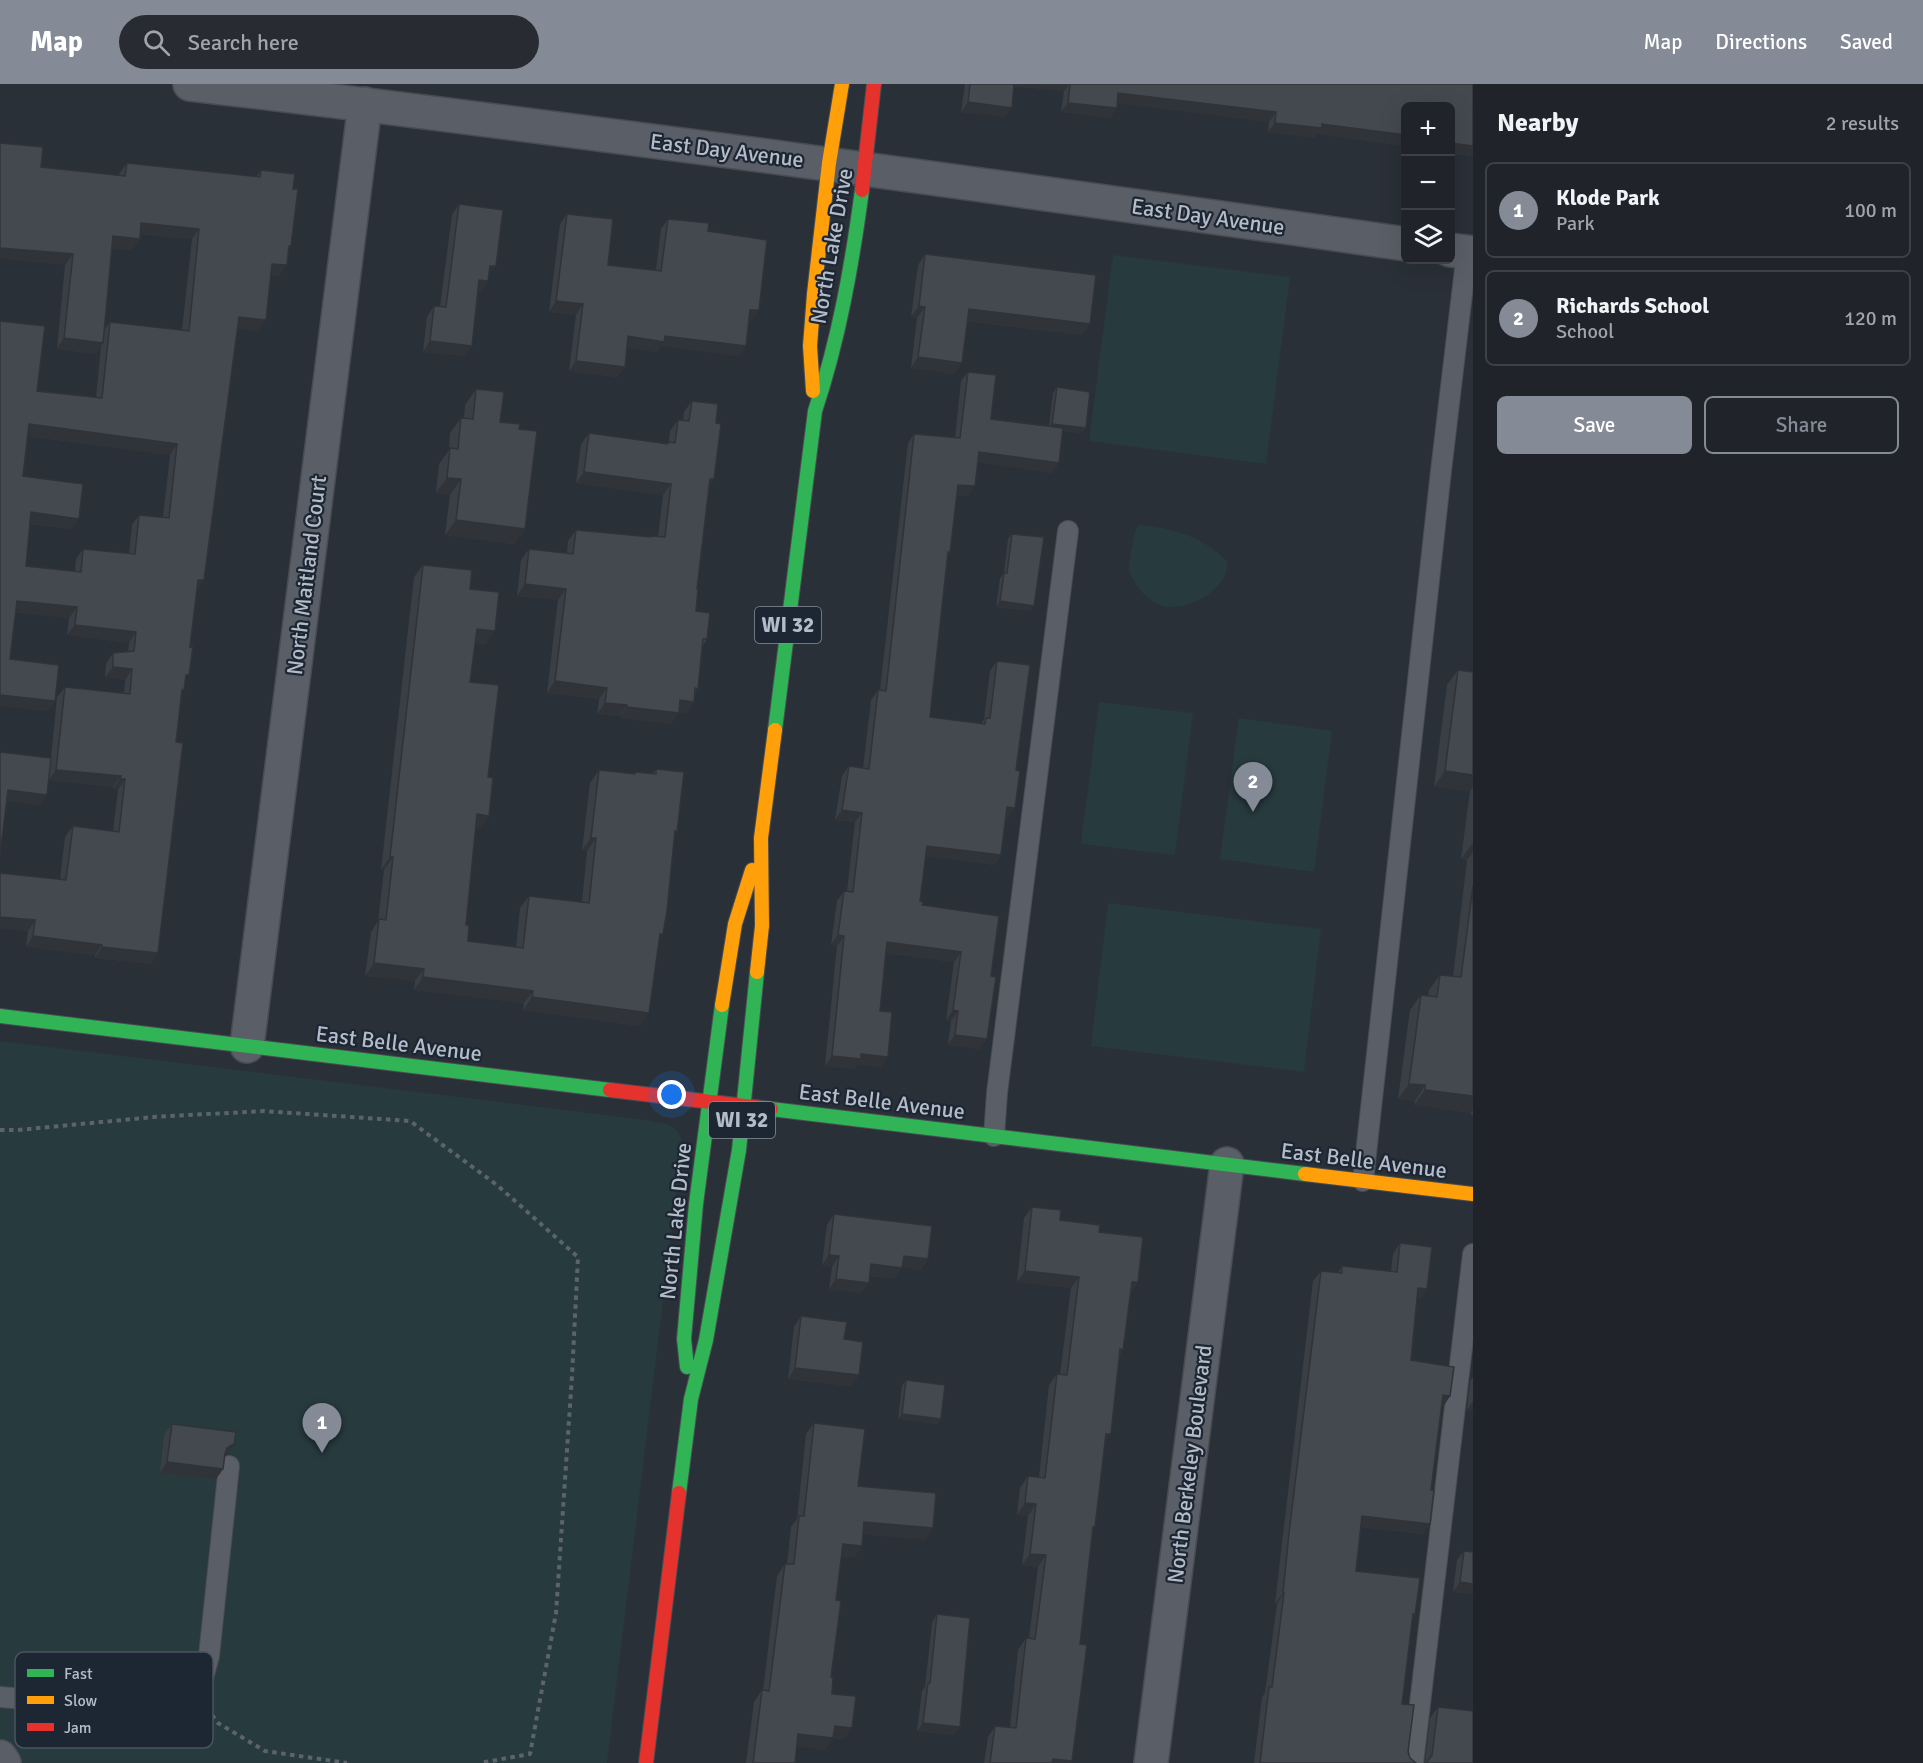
<!DOCTYPE html>
<html lang="en">
<head>
<meta charset="utf-8">
<style>
	:root { --surface:#20242a; --page:#282c32; --text:#f1f3f6; --muted:#a2a4a8; --line:#3d4147; --accent:#848b96 }
	body { margin:0; font-family:Signika,sans-serif; background:var(--page); color:var(--text) }
	.controls { position:absolute; right:18px; top:18px; display:grid; overflow:hidden; border-radius:9px; box-shadow:0 6px 24px #0002 }
	.controls button { width:54px; height:54px; display:grid; place-items:center; padding:0; border:0; border-bottom:2px solid var(--line); background:var(--surface); color:var(--text); font:30px sans-serif }
	.you { position:absolute; left:672px; top:1011px; width:21px; height:21px; margin:-15px; border:4px solid #fff; border-radius:50%; background:#1a73e8; box-shadow:0 0 0 9px #1a73e833 }
	.badge { display:grid; place-items:center; width:39px; height:39px; border-radius:50%; background:var(--accent); color:#fff; font-size:20px; font-weight:700 }
	.pin { position:absolute; translate:-50% -50px; filter:drop-shadow(0 2px 3px #0008) }
	.pin::after { content:''; position:absolute; top:32px; width:21px; height:18px; background:inherit; clip-path:polygon(0 0,100% 0,50% 100%) }
	.list { margin:0; padding:0; list-style:none }
	h2 { display:flex; justify-content:space-between; align-items:center; height:78px; margin:0; padding:0 24px; font-size:26px }
	h2 small { font-size:20px; font-weight:400; color:var(--muted) }
	.list li { display:grid; grid-template-columns:39px 1fr auto; gap:18px; align-items:center; box-sizing:border-box; height:96px; margin:0 12px 12px; padding:0 12px; border:2px solid var(--line); border-radius:9px }
	.list b { display:block; font-size:22px; white-space:nowrap }
	.list p { margin:0; font-size:20px; white-space:nowrap; color:var(--muted) }
	.list em { font-size:20px; font-style:normal; color:var(--muted) }
	.actions { display:flex; gap:12px; padding:18px 24px }
	.actions a { flex:1; padding:14px 0; border:2px solid var(--accent); border-radius:9px; text-align:center; font-size:21px; color:var(--accent) }
	.actions .main { background:var(--accent); color:#fff }
	.icon { flex:none; width:33px; height:33px; fill:none; stroke:currentColor; stroke-width:2; stroke-linecap:round; stroke-linejoin:round }
	.map { position:relative; flex:none; width:1473px; height:1679px; overflow:hidden }
	header { display:flex; align-items:center; gap:36px; box-sizing:border-box; height:84px; padding:0 30px; background:var(--accent); color:#fff }
	header strong { font-size:28px }
	nav { display:flex; gap:33px; margin-inline-start:auto; font-size:21px }
	.search { width:420px; height:54px; background:var(--page); display:flex; align-items:center; gap:15px; box-sizing:border-box; padding:0 21px; border-radius:33px; color:var(--muted); font-size:22px }
	main { display:flex }
	aside { flex:1; background:var(--surface) }
	.map>svg:first-child { display:block }
	.green { fill:#273a3e }
	.lines { fill:none; stroke-linecap:round; stroke-linejoin:round }
	.lane-casing { stroke:#484c53; stroke-width:22 }
	.street-casing { stroke:#484c53; stroke-width:36 }
	.fast-casing { stroke:#484c53; stroke-width:16 }
	.slow-casing { stroke:#484c53; stroke-width:16 }
	.jam-casing { stroke:#484c53; stroke-width:16 }
	.path { stroke:#5d636a; stroke-width:4; stroke-dasharray:4.5 4.5; stroke-linecap:butt }
	.lane { stroke:#5a5e66; stroke-width:20 }
	.street { stroke:#5a5e66; stroke-width:33 }
	.fast { stroke:#30b455; stroke-width:14 }
	.slow { stroke:#ff9f0a; stroke-width:14 }
	.jam { stroke:#e5322d; stroke-width:14 }
	.wall { fill:#3a3f45; fill-rule:evenodd }
	.shaded-wall { fill:#303338 }
	.building { fill:#444950; stroke:#303338; stroke-width:1.5; fill-rule:evenodd }
	.labels { text-anchor:middle; stroke-width:4.5; stroke-linejoin:round; paint-order:stroke }
	.shield { fill:#1d2633; stroke:#878f9c; stroke-width:1.5 }
	.shield-label { font-size:21px; font-weight:bold; fill:#b4bcc9 }
	.street-label { font-size:22px; fill:#b4bcc9; stroke:#1d2633 }
	.key { fill:#1d2633; stroke:#4a5360; stroke-width:1.5 }
	.key-label { font-size:16px; fill:#b4bcc9 }
</style>
</head>
<body>
<header>
<strong>Map</strong>
<div class="search"><svg class="icon" aria-label="search" viewBox="0 0 24 24"><circle cx="10" cy="10" r="6"/><path d="M15 15l6 6"/></svg>Search here</div>
<nav><a>Map</a><a>Directions</a><a>Saved</a></nav>
</header>
<main>
<div class="map">
<svg width="1473" height="1679" viewBox="0 0 1473 1679">
	<rect width="100%" height="100%" fill="#2a3038"/>
	<path class="green" d="M1113,171L1290,193L1266,380L1089,357Z
		M1140,441C1171,444 1206,453 1227,478C1227,482 1227,487 1225,491C1217,511 1183,528 1162,522C1152,519 1143,510 1137,502C1134,497 1130,491 1129,485C1129,476 1134,453 1136,444Z
		M1099,618L1193,629L1175,771L1081,760Z
		M1239,634L1332,647L1314,788L1220,775Z
		M1108,819L1321,845L1304,988L1091,962Z
		M0,957L646,1036C664,1041 680,1038 682,1060L607,1679H0Z"/>
	<g class="lines">
		<g class="lane-casing">
			<path id="lane" d="M994,1052L997,1009L1068,447
				M1363,1097L1441,387L1467,168
				M0,1613L162,1627L186,1619L194,1610L201,1601L209,1572L229,1382
				M1413,1679L1473,1170"/>
		</g>
		<g class="street-casing">
			<path id="street" d="M190,0C596,47 1001,103 1406,160
				M1450,166L1473,169
				M247,962L365,20
				M0,1673L4,1679
				M1151,1679L1227,1080"/>
		</g>
		<g class="fast-casing">
			<path id="fast" d="M775,646L815,327C839,255 852,181 862,106
				M0,932L610,1006
				M771,1025L1305,1090
				M687,1283L684,1255L696,1120L722,921
				M679,1409L691,1315L706,1256L739,1066L757,888"/>
		</g>
		<g class="slow-casing">
			<path id="slow" d="M813,307L810,262L814,210L829,79L842,0
				M757,888L762,842L761,754L775,646
				M722,921L735,840L752,786
				M1305,1090L1473,1110"/>
		</g>
		<g class="jam-casing">
			<path id="jam" d="M862,106L874,0
				M610,1006L771,1025
				M646,1679L679,1409"/>
		</g>
		<path class="path" d="M0,1046H18L154,1033L263,1027L410,1037L497,1101L578,1173L572,1292L556,1529L530,1670L480,1679
			M212,1631L218,1639L265,1667L347,1679"/>
		<use href="#lane" class="lane"/>
		<use href="#street" class="street"/>
		<use href="#fast" class="fast"/>
		<use href="#slow" class="slow"/>
		<use href="#jam" class="jam"/>
	</g>
	<path class="wall" d="M965,0H1473V72L1450,70V22H1406V62L1317,50L1315,54L1268,48L1269,38L1117,19V24L1110,34L1061,28L1064,7L1014,2L1005,33L961,28Z
		M127,79L256,93L261,86L293,105L291,162L289,166L279,192L271,191L259,247L237,244L197,507L185,597L181,610L158,869L151,880L95,874V871L26,863L28,847L0,844V789L60,795L65,753L73,742L113,747L118,706L113,705V703L49,696L47,711L39,721L6,717L0,668L51,674L57,613L65,603L124,609L125,596L105,593L106,580L113,569L128,568L129,559L67,551L69,534L16,528L10,575L55,617L48,627L0,622V237L37,307L96,313L101,262L96,270L57,265L65,181L41,83L119,92V90ZM140,150L192,155L182,246L110,238L105,245L112,164L132,166L140,155ZM28,352L170,371L163,433L139,431L132,441L129,469L83,465L76,475L75,487L26,482L30,440L72,445L23,392Z
		M459,120L489,191L488,197L481,208L478,207L472,262L464,272L423,268L427,233L434,222L440,223L452,131Z
		M567,130L608,181L656,186L661,145L668,135L708,147L759,226L751,237L749,236L739,272L661,262L657,268L627,263L625,283L617,293L569,287L576,231L549,228L560,140Z
		M925,170L1083,251L967,237L962,279L954,290L911,284L917,234L911,233L918,181Z
		M968,288L991,335L1049,342L1053,309L1057,303L1086,344L1082,349L1063,347L1059,379L1052,389L978,378L975,402L968,412L957,411L950,469L948,471L930,633L981,640L984,635L990,587L997,577L1009,734H1005L1001,771L994,781L925,772L920,817L922,821L999,832L980,965L948,961L951,937L946,936L954,878L886,869L880,927L881,983L857,980L854,985L825,982L837,862L831,861L837,817L844,807H847L855,738L835,736L842,692L849,682L863,684L871,616L878,606H880L908,359L914,350L955,354L961,297Z
		M476,305L500,338L519,345L525,445L514,460L445,451L450,411L436,409L439,380L449,366L450,349L461,334H464L465,321Z
		M692,317L716,339L714,395L709,403L697,505L696,527L707,555L703,562L694,618L686,629L679,628L671,640L619,634L620,632L597,630L599,615L547,609L558,516L517,512L521,476L529,465L567,469L568,457L576,446L650,453L651,452L658,453L663,411L576,399L581,360L589,349L667,360L669,358L670,347L678,336H683L684,328Z
		M1012,450L1034,522L1030,527L996,523L1000,494L1004,489L1008,455Z
		M423,481L470,505L486,560L475,559L470,598L488,693L489,732L480,744H476L466,841L468,857L516,863L520,824L529,812L582,818L587,767L582,766L590,699L599,686L633,690L635,688L653,689L656,685L675,751L659,856L649,929L640,942L523,926L524,919L414,906L415,897L365,892L371,848L378,837L384,786H381L414,493Z
		M1458,586L1473,588V1031H1471V1029L1414,1021L1415,1017L1398,1015L1410,926L1421,911L1428,912L1429,906L1440,891L1453,892L1467,776L1461,775L1470,707L1434,703L1447,601Z
		M1032,1123L1060,1136L1099,1148L1138,1198L1131,1209L1105,1359L1093,1446L1080,1560L1070,1679H984L988,1653L995,1642L1010,1643L1018,1566L1026,1554H1029L1038,1483L1022,1481L1028,1432L1017,1431L1020,1404L1028,1392L1039,1393L1049,1301L1057,1290H1060L1071,1204L1017,1198L1024,1134Z
		M834,1130L928,1175L921,1186L902,1183L894,1194L869,1192L861,1209L829,1205L832,1183L822,1181L827,1141Z
		M1400,1159L1427,1205L1420,1215H1417L1411,1276L1450,1312L1443,1323H1442L1431,1406L1430,1440L1423,1450L1361,1443L1356,1487L1415,1531L1412,1535L1402,1620L1410,1674L1416,1679H1254L1262,1613L1265,1609L1277,1520H1275L1282,1459L1313,1197L1321,1187L1338,1189L1342,1182L1391,1187L1393,1170Z
		M801,1232L844,1255L859,1291L851,1302L788,1295L794,1243Z
		M1473,1293V1327L1467,1326L1470,1297Z
		M906,1296L941,1335L937,1340L898,1335L902,1302Z
		M814,1339L858,1402L933,1444L925,1456L863,1450L862,1462L854,1473L841,1472L836,1516L831,1593L832,1610L844,1655L833,1654L825,1666L797,1662L795,1679H746L754,1618L762,1606H763L777,1492L785,1480H787L791,1443L797,1435L806,1350Z
		M172,1340L227,1371L224,1372L223,1385L216,1395L160,1389L164,1351Z
		M1464,1467L1473,1468V1510L1453,1508L1457,1476Z
		M937,1530L954,1651L917,1647L922,1607L925,1603L932,1539Z
		M1438,1623L1473,1679H1425L1430,1634Z"/>
	<path class="shaded-wall" d="M1010,0H1069L1064,7L1009,1Z
		M1118,9L1276,28L1269,38L1112,19Z
		M968,18L1012,24L1005,33L961,28Z
		M1068,19L1117,24L1110,34L1061,28Z
		M1275,39L1322,40L1406,51V62L1317,50L1315,54L1268,48Z
		M1450,59L1473,62V72L1450,70Z
		M141,139L199,145L192,155L134,149Z
		M113,152L140,155L132,166L106,163Z
		M0,164L73,170L65,181L0,175Z
		M272,180L287,181L279,192L265,190Z
		M490,182H496L488,193Z
		M479,196L488,197L481,208L471,206Z
		M556,217L583,220L576,231L549,228Z
		M919,222L925,223L917,234L911,233Z
		M969,225L1090,240L1083,251L961,236Z
		M750,226H759L751,237L743,236Z
		M239,233L266,236L259,247L231,244Z
		M628,252H665L746,262L739,272L661,262L657,268L621,263Z
		M64,254L103,259L96,270L57,265Z
		M430,257L472,262L464,272L423,268Z
		M918,273L962,279L954,290L911,284Z
		M576,277L625,283L617,293L569,287Z
		M29,340L177,360L170,371L22,351Z
		M1052,340L1086,344L1082,349L1048,345Z
		M979,368L1059,379L1052,389L972,378Z
		M584,388L671,400L663,411L576,399Z
		M447,394L461,395L450,411L436,409Z
		M710,395H714L706,407Z
		M958,401L975,402L968,412L952,410Z
		M31,428L79,435L72,445L24,439Z
		M456,436L525,445L514,460L445,451Z
		M198,496H204L197,507Z
		M525,500L566,505L558,516L517,512Z
		M17,517L77,523L69,534L10,527Z
		M1000,517L1034,522L1030,527L996,523Z
		M75,541L136,548L129,559L67,551Z
		M477,545L495,547L486,560L468,558Z
		M113,583L132,585L125,596L105,593Z
		M555,597L607,604L599,615L547,609Z
		M0,611L55,617L48,627L0,622Z
		M680,616L694,618L686,629L673,628Z
		M605,619L627,621L620,632L597,630Z
		M627,623L679,629L671,640L619,634Z
		M56,686L121,692L113,703L49,696Z
		M1445,687L1473,691V703L1470,707L1434,703Z
		M120,695H125L118,706L113,705Z
		M8,706L47,711L39,721L0,717Z
		M1007,723L1015,724L1009,734L1000,733Z
		M842,726L862,729L855,738L835,736Z
		M477,730L489,732L480,744L468,743Z
		M591,754H596L587,767L582,766Z
		M1472,760H1473V768L1467,776L1461,775Z
		M927,762L1001,771L994,781L920,772Z
		M390,773H393L384,786H381Z
		M0,833L35,836L28,847L0,844Z
		M838,851L844,852L837,862L831,861Z
		M33,852L102,861L95,871L26,863Z
		M887,858L961,868L954,878L881,868Z
		M102,863L158,869L151,880L95,874Z
		M374,879L424,885L415,897L365,892Z
		M423,893L533,907L524,919L414,906Z
		M532,913L649,929L640,942L523,926Z
		M953,926L958,927L951,937L946,936Z
		M955,951L987,955L980,965L948,961Z
		M861,970L888,973L881,983L857,980L854,985L825,982L832,972Z
		M1409,1000L1425,1001L1415,1017L1398,1015Z
		M1425,1006L1473,1012V1026L1471,1029L1414,1021Z
		M829,1171L839,1172L832,1183L822,1181Z
		M904,1172L928,1175L921,1186L896,1182Z
		M871,1180L902,1184L894,1194L863,1191Z
		M1025,1187L1079,1193L1071,1204L1017,1198Z
		M836,1195L869,1199L861,1209L829,1205Z
		M1132,1198H1138L1130,1210Z
		M1418,1204L1427,1205L1420,1215L1411,1214Z
		M795,1284L859,1291L851,1302L788,1295Z
		M1443,1311L1450,1312L1443,1323L1436,1322Z
		M1473,1317V1327L1467,1326Z
		M902,1330L941,1335L937,1340L898,1335Z
		M1106,1350H1111L1103,1361Z
		M234,1360L227,1371L220,1375L227,1364Z
		M167,1378L223,1385L216,1395L160,1389Z
		M1025,1419L1036,1420L1028,1432L1017,1431Z
		M1362,1432L1430,1440L1423,1450L1355,1442Z
		M864,1438L933,1444L925,1456L856,1450Z
		M843,1460L862,1462L854,1473L835,1471Z
		M1030,1470L1046,1471L1038,1483L1022,1481Z
		M1460,1498L1473,1500V1510L1453,1508Z
		M1283,1509H1284L1277,1520H1275Z
		M923,1639L960,1643L954,1651L917,1647Z
		M835,1642L852,1644L844,1655L827,1653Z
		M798,1650L833,1654L825,1666L790,1661Z
		M1053,1675L1072,1677L1070,1679H1050Z"/>
	<path class="building" d="M970,0H1014L1012,24L968,18Z
		M1070,0H1473V62L1450,59V22H1406V51L1322,40V44L1275,39L1276,28L1118,9L1117,24L1068,19Z
		M0,59L43,63L41,83L125,92L127,79L260,93L261,86L295,90L293,105H298L291,162H289L287,181L272,180L266,236L239,233L204,496H198L190,563L193,562L189,591H186L184,606H182L176,658L183,659L158,869L102,863V861L33,852L35,836L0,833V789L66,796L73,742L119,748L125,695H120L121,692L56,686L65,603L130,610L132,585L113,583V569L134,567L136,548L75,541L77,523L17,517L10,575L59,581L55,617L0,611V614V237L45,242L37,307L102,314L110,238L189,247L199,145L141,139L140,155L113,152L103,259L64,254L73,170L0,164ZM29,340L177,360L169,434L139,431L135,470L83,465L81,488L26,482L31,428L79,435L83,400L23,392Z
		M459,120L503,126L496,182H490L488,197L479,196L472,262L430,257L434,222L446,223Z
		M567,130L613,135L608,181L661,187L668,135L709,139L708,147L767,156L759,226H750L746,262L665,252L664,258L628,252L625,283L576,277L583,220L556,217Z
		M925,170L1096,191L1090,240L969,225L962,279L918,273L925,223L919,222Z
		M968,288L996,291L991,335L1063,344L1059,379L979,368L975,402L958,401L950,469L948,468L930,633L985,640L986,634H990L997,577L1030,581L1016,686L1020,687L1015,724L1007,723L1001,771L927,762L920,817L923,818L922,821L999,832L991,892L996,893L987,955L955,951L958,927L953,926L961,868L887,858L880,927L892,928L888,973L861,970V975L832,972L844,852L838,851L844,807L853,808L862,729L842,726L849,682L869,685L878,606L886,607L914,350L960,354Z
		M1057,303L1090,308L1086,344L1052,340Z
		M476,305L504,308L500,338L520,340L519,345L537,347L525,445L456,436L461,395L447,394L450,364L458,365L461,334L473,335Z
		M692,317L718,320L716,339L721,340L714,395H710L697,505H698L696,527L710,529L707,555H703L698,605L695,604L694,618L680,616L679,629L627,623V621L605,619L607,604L555,597L566,505L525,500L529,465L573,470L576,446L651,453V452L665,453L671,400L584,388L589,349L668,360V358L675,359L678,336L689,337Z
		M1012,450L1044,453L1034,522L1000,517L1004,489H1007Z
		M423,481L472,486L470,505L499,508L495,547L477,545L470,598L499,601L488,693L493,694L489,732L477,730L466,841H469L468,857L523,864L529,812L589,819L596,754H591L599,686L635,690V688L656,690V685L684,688L677,748L675,747L667,827L663,850H660L649,929L532,913L533,907L423,893L424,885L374,879L379,835L386,836L393,773H390Z
		M1458,586L1473,588V691L1445,687Z
		M0,668L51,674L47,711L8,706L0,771Z
		M1473,802V1012L1425,1006V1001L1409,1000L1421,911L1437,913L1440,891L1461,893Z
		M1032,1123L1061,1126L1060,1136L1100,1141L1099,1148L1143,1153L1138,1198H1132L1123,1266L1120,1265L1111,1350H1106L1095,1443H1093L1080,1560L1087,1561L1072,1677L1053,1675L1052,1679H990L995,1642L1016,1644L1026,1554L1035,1555L1046,1471L1030,1470L1036,1420L1025,1419L1028,1392L1045,1394L1057,1290L1067,1291L1079,1193L1025,1187Z
		M834,1130L932,1142L928,1175L904,1172L902,1184L871,1180L869,1199L836,1195L839,1172L829,1171Z
		M1400,1159L1432,1163L1427,1205L1418,1204L1411,1276L1454,1283L1450,1312L1443,1311L1431,1406H1434L1430,1440L1362,1432L1356,1487L1420,1494L1415,1531L1413,1530L1402,1620L1414,1621L1408,1668L1410,1674L1416,1679H1260L1269,1603H1272L1284,1509H1283L1289,1449L1321,1187L1342,1189V1182L1397,1188Z
		M801,1232L847,1238L844,1255L863,1258L859,1291L795,1284Z
		M906,1296L945,1301L941,1335L902,1330Z
		M814,1339L865,1345L858,1402L936,1409L933,1444L864,1438L862,1462L843,1460L836,1516L841,1517L831,1593L833,1594L832,1610L856,1612L852,1644L835,1642L833,1654L798,1650L795,1679H753L762,1606L769,1607L785,1480H794L799,1432H804Z
		M172,1340L236,1348L234,1360L227,1364L225,1370L223,1385L167,1378Z
		M1464,1467L1473,1468V1500L1460,1498Z
		M937,1530L970,1534L960,1643L923,1639L928,1599H930Z
		M1438,1623L1473,1627V1679H1426L1432,1671Z"/>
	<g class="labels">
		<g class="shield">
			<rect x="755" y="523" width="66" height="36" rx="4.5"/>
			<rect x="709" y="1018" width="66" height="36" rx="4.5"/>
		</g>
		<g class="shield-label">
			<text x="788" y="548">WI 32</text>
			<text x="742" y="1043">WI 32</text>
		</g>
		<g class="street-label">
			<text transform="translate(727 66) rotate(7)" y="8">East Day Avenue</text>
			<text transform="translate(1208 132) rotate(8)" y="8">East Day Avenue</text>
			<text transform="translate(831 162) rotate(-80)" y="8">North Lake Drive</text>
			<text transform="translate(306 491) rotate(-83)" y="8">North Maitland Court</text>
			<text transform="translate(399 959) rotate(7)" y="8">East Belle Avenue</text>
			<text transform="translate(882 1017) rotate(7)" y="8">East Belle Avenue</text>
			<text transform="translate(1364 1076) rotate(7)" y="8">East Belle Avenue</text>
			<text transform="translate(675 1137) rotate(-84)" y="8">North Lake Drive</text>
			<text transform="translate(1189 1380) rotate(-83)" y="8">North Berkeley Boulevard</text>
		</g>
	</g>
	<rect x="15" y="1568" width="198" height="96" rx="9" class="key"/>
	<rect x="27" y="1585" width="27" height="8" fill="#30b455"/>
	<rect x="27" y="1612" width="27" height="8" fill="#ff9f0a"/>
	<rect x="27" y="1639" width="27" height="8" fill="#e5322d"/>
	<g class="key-label">
		<text x="64" y="1595">Fast</text>
		<text x="64" y="1622">Slow</text>
		<text x="64" y="1649">Jam</text>
	</g>
</svg>
<div class="controls">
<button>+</button>
<button>−</button>
<button><svg class="icon" aria-label="layers" viewBox="0 0 24 24"><path d="M12 4l9 5-9 5-9-5zM3 14l9 5 9-5"/></svg></button>
</div>
<div class="you"></div>
<div class="pin badge" style="left:322px;top:1369px">1</div>
<div class="pin badge" style="left:1253px;top:728px">2</div>
</div>
<aside>
<h2>Nearby<small>2 results</small></h2>
<ul class="list">
<li><span class="badge">1</span><div><b>Klode Park</b><p>Park</p></div><em>100 m</em></li>
<li><span class="badge">2</span><div><b>Richards School</b><p>School</p></div><em>120 m</em></li>
</ul>
<div class="actions"><a class="main">Save</a><a>Share</a></div>
</aside>
</main>
</body>
</html>
